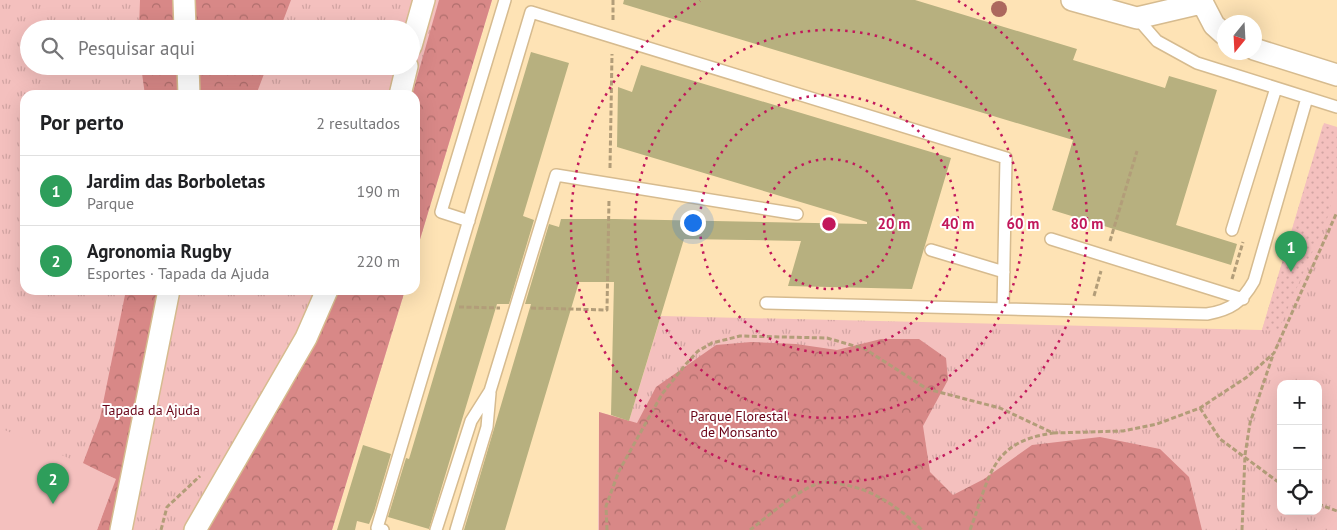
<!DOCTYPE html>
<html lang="pt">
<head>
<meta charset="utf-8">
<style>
	:root { --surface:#fff; --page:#f6f6f6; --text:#202124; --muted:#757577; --line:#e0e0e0; --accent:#d93025 }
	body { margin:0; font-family:"PT Sans",sans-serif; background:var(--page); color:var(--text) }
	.controls { position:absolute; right:15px; bottom:15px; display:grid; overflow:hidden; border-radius:10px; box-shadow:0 5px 20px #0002 }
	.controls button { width:45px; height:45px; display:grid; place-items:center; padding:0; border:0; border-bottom:1px solid var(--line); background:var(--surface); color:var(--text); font:25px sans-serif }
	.compass { position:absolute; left:1217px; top:15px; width:45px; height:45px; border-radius:50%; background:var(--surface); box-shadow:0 5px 20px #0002; rotate:198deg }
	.you { position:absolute; left:692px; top:222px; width:18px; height:18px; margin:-12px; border:4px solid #fff; border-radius:50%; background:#1a73e8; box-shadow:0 0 0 8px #1a73e833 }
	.badge { display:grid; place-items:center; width:32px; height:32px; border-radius:50%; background:var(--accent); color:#fff; font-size:16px; font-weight:700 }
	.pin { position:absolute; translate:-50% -41px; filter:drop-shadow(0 1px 2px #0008) }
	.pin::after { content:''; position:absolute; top:26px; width:18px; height:15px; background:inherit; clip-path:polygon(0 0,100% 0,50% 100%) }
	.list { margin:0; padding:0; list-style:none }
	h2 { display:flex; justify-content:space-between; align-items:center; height:65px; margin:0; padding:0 20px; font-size:21px }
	h2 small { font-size:16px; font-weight:400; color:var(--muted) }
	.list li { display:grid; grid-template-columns:32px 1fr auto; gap:15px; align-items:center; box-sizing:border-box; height:70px; padding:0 20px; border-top:1px solid var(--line) }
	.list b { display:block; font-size:19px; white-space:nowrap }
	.list p { margin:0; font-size:16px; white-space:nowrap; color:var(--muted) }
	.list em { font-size:16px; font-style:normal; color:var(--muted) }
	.icon { flex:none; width:28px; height:28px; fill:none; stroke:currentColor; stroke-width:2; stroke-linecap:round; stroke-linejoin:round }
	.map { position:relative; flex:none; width:1337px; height:530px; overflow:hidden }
	.search { position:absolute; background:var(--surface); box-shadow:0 5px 20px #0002; left:20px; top:20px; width:400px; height:55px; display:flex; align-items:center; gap:12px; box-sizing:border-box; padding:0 18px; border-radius:28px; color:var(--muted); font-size:19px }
	.panel { position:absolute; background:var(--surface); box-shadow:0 5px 20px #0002; left:20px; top:90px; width:400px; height:205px; border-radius:15px }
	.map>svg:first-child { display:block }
	.grass { fill:url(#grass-tufts); fill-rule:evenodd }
	.forest { fill:url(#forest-crowns) }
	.garden { fill:url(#garden-dots) }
	.pitch { fill:#f4c0be }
	.building { fill:#b7b07f }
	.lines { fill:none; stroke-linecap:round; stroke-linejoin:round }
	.service-casing { stroke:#d6bb8f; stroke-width:14 }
	.minor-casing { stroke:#d6bb8f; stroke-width:24 }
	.path { stroke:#b29d79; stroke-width:3; stroke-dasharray:5 2.5; stroke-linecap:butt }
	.service { stroke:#fff; stroke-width:11 }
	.minor { stroke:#fff; stroke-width:21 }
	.tree { fill:#ac685e }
	.ring { fill:none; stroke:#c2185b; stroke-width:2.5; stroke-dasharray:2.5 5 }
	.labels { text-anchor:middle; stroke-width:4; stroke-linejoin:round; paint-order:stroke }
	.park-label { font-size:14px; fill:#690417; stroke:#fff }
	.centre { fill:#c2185b; stroke:#fff; stroke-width:2.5 }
	.ring-label { font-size:15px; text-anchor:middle; font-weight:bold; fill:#c2185b; stroke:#fff; stroke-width:4; stroke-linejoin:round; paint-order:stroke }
</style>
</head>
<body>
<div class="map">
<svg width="1337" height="530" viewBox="0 0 1337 530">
	<defs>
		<pattern id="grass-tufts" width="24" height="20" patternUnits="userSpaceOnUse" patternTransform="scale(1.25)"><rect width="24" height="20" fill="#f4c0be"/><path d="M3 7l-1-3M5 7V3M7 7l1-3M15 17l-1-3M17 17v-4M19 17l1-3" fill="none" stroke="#d1a4a2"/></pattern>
		<pattern id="forest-crowns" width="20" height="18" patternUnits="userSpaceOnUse" patternTransform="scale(1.25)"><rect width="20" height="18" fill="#d88887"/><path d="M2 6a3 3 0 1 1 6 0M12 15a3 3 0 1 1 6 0" fill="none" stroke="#af6e6c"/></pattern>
		<pattern id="garden-dots" width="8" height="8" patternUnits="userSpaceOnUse" patternTransform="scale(1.25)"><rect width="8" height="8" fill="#f4c0be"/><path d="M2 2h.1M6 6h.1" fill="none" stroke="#d1a4a2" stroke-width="1.8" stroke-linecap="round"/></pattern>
	</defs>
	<rect width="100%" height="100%" fill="#fee3b5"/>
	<path class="grass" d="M0,0H492L415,256V95H25V290H405L332,530H0ZM29,29H411V66H29Z
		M1324,123L1337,127V530H598L599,412L629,421L661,316L1262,330ZM1281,384H1318V511H1281Z"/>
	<path class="forest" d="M140,0H291L280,29H139Z
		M439,0H492L415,256V95H412Z
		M141,66H267L256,95H145Z
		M126,290H171L112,530H97L115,479L83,463L100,418Z
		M338,290H405L332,530H206L276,410Z
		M881,339H919L946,358L948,380L923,426L930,472L953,495L984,479L1032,445L1100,437L1160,449L1189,477L1202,530H599V412L637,423L656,387L716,345L751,342L796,344L837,350Z"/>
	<path class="garden" d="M1323,125L1337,130V169L1329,214L1278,331L1262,330Z"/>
	<path class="pitch" d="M0,428L116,479L97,530H0Z"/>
	<path class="building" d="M624,0H915L1077,49L1073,60L1165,88L1169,76L1217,90L1176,225L1237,244L1231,265L1052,210L1073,140L623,4Z
		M531,52L569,63L523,216L534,220L509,304H497L429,529L388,517L406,458L409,459Z
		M641,65L951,158L912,289L788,286L801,241L684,239L629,421L611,415L614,282H579L505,530H464L531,304H525L549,224L559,227L561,219H615L867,224V222L617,147L618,87L632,92Z
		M363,445L391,454L374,512L369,524L357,521L355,530H337Z"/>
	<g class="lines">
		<g class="service-casing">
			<path id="service" d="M1137,18L1157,41L1197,63L1337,107
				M469,221L441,212L505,0
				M1232,230L1276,88
				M1051,239L1243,299
				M931,250L1004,272
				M766,303L1207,314C1231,310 1242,302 1254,281L1307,98
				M383,530L377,528L531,12L1006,158L1003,309
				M436,530L471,421L490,391L556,175L797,214
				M456,530L487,427L490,393"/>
		</g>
		<g class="minor-casing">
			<path id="minor" d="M184,0L185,29
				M1072,0L1137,18L1201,3
				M1201,0L1214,25L1224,34
				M411,46L424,0
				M1254,49L1337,75
				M188,66L189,95
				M400,95L407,66
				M121,530L169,290
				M195,530L306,338L327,290"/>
		</g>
		<path class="path" d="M613,20V0
			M610,168L612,54
			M1110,241L1137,151
			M1232,279L1243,242
			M1094,296L1101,271
			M459,307L500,308
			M531,308L607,310L609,199
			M1200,408L1220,439L1281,484
			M1318,504L1337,511
			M161,530L167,507L200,476
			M607,530L606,506L619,471L662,394L686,364L698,351L712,343L740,336L827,338L865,349L927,389L1000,408L1053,433L1123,431L1157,424L1200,408L1247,377L1274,353L1337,212
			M750,530C767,517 803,485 824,482C828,481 834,483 839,484C871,488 899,507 922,530
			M970,530C990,478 989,442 1053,433
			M1242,530L1245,455L1250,423L1273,355"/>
		<use href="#service" class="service"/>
		<use href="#minor" class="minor"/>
	</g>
	<circle class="tree" cx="999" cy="9" r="8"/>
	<g class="ring">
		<circle cx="829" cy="224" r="65"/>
		<circle cx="829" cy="224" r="129"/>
		<circle cx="829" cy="224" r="194"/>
		<path d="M958 1A258 258 0 1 1 700 1"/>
	</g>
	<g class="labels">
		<g class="park-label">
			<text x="151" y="415">Tapada da Ajuda</text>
			<text x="739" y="421">Parque Florestal<tspan x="739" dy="16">de Monsanto</tspan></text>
		</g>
	</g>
	<circle cx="829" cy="224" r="8" class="centre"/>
	<g class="ring-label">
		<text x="894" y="229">20 m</text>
		<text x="958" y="229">40 m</text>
		<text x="1023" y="229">60 m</text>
		<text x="1087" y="229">80 m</text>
	</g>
</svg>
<div class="controls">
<button>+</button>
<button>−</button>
<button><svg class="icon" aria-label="locate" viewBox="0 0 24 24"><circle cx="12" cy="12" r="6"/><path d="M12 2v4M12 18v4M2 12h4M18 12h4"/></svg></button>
</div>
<svg class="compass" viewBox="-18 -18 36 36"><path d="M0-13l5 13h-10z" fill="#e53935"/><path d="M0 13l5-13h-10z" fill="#757577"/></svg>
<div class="you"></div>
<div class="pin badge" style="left:1291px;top:272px;background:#2e9e5b">1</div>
<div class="pin badge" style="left:53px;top:504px;background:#2e9e5b">2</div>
<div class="search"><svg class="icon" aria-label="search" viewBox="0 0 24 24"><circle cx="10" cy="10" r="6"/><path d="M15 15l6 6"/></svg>Pesquisar aqui</div>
<section class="panel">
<h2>Por perto<small>2 resultados</small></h2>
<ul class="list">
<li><span class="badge" style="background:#2e9e5b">1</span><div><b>Jardim das Borboletas</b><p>Parque</p></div><em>190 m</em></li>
<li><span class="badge" style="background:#2e9e5b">2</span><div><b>Agronomia Rugby</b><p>Esportes · Tapada da Ajuda</p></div><em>220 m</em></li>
</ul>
</section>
</div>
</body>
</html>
